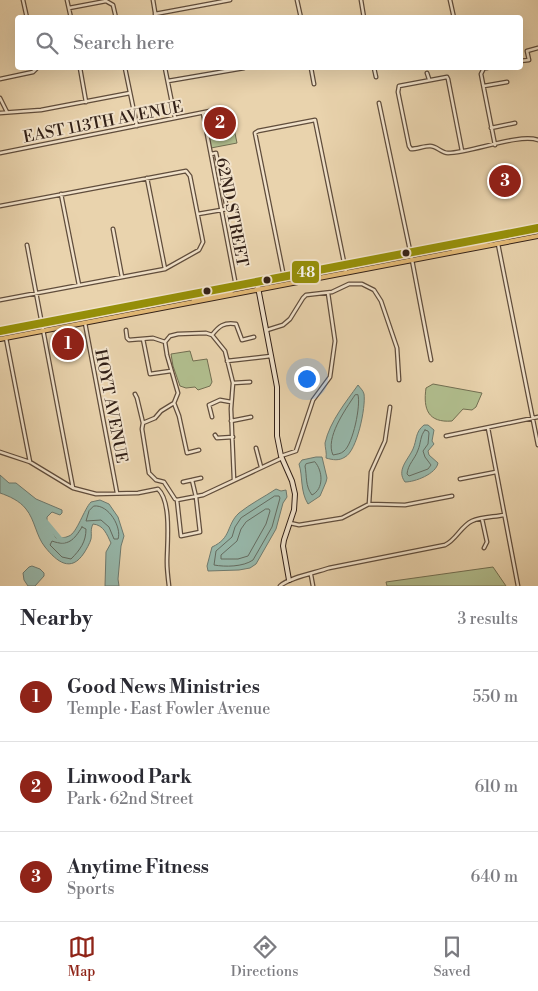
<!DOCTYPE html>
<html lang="en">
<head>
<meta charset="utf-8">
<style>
	:root { --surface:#fff; --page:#f2f2f3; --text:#2b2b33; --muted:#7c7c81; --line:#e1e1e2; --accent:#8f2418 }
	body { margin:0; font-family:"Libre Bodoni",serif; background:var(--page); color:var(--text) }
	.you { position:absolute; left:306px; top:378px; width:18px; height:18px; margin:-12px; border:4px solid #fff; border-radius:50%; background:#1a73e8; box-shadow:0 0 0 8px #1a73e833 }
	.badge { display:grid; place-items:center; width:32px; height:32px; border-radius:50%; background:var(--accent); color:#fff; font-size:16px; font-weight:700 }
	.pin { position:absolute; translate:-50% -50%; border:2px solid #fff; box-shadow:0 1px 5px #0006 }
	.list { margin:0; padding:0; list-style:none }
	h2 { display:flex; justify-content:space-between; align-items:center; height:65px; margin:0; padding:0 20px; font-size:21px }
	h2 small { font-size:16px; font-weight:400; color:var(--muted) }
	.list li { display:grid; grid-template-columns:32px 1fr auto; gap:15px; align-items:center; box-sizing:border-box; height:90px; padding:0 20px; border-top:1px solid var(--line) }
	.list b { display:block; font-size:19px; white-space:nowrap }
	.list p { margin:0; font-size:16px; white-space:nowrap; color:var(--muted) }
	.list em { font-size:16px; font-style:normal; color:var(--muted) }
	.icon { flex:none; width:28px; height:28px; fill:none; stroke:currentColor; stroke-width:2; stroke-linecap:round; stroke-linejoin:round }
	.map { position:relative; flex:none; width:538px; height:586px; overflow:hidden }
	.search { position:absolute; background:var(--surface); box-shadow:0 5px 20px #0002; left:15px; right:15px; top:15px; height:55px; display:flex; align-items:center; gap:12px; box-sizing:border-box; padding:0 18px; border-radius:5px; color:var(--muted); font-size:19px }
	.sheet { height:335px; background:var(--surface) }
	nav { display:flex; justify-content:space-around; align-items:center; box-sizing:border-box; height:70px; border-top:1px solid var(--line); background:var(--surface); font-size:14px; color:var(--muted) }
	nav a { display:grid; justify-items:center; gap:2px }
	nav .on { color:var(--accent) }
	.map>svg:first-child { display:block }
	.green { fill:#b1be8e; stroke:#726f52 }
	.water { fill:#97b8ab; stroke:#6f7b70 }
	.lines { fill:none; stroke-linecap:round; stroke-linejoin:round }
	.shore { stroke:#646c61; stroke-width:1 }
	.river { stroke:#97b8ab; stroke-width:5 }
	.street-casing { stroke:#604d3c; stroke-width:5 }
	.secondary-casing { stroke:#322017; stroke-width:6 }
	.primary-casing { stroke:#322017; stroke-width:6 }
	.street { stroke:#f1e2ca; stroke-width:2.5 }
	.secondary { stroke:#f1e2ca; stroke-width:4 }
	.primary { stroke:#e4ba76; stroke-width:4 }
	.bus-1-casing { stroke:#f1e2ca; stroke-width:11 }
	.bus-1 { stroke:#969008; stroke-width:8 }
	.bus-dot { fill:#322017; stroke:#f1e2ca; stroke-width:2 }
	.labels { text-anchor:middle; stroke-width:4; stroke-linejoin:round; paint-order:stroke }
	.street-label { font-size:16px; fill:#322017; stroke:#f1e2ca }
	.line-badge { stroke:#f1e2ca; stroke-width:2 }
	.badge-label { font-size:14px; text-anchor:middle; font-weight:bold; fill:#fff }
</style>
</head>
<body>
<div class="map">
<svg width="538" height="586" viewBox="0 0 538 586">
	<rect width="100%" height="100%" fill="#e9d3ad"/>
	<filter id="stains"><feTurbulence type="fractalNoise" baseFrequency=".004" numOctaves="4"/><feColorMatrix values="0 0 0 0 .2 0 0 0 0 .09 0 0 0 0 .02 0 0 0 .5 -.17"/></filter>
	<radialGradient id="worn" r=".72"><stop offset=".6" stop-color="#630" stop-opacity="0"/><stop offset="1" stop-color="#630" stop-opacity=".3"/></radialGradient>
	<path class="green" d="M230,109L237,143L211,148L205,114Z
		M190,351L193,361L207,359L212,382L210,386L198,390L195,387L186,388L180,386L173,366L171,354Z
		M433,384L482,393L476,407L472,410L463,409L452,421C428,423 423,409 426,388Z
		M493,567L506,586H387L386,582Z"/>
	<path class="water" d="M358,385C360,388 363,390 364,394C366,407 357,451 345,457C339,461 333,460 326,458C327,453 325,448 325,443C330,421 346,402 358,385Z
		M424,425H428L434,430L432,441L434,444L428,451L429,455L438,463C436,474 415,482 405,482C396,470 408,460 413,449C417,440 415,432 424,425Z
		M316,457H322L327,478L326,482L320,496L308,504C300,491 303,477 299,464L302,460Z
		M0,475L9,483H16L36,499L62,510V513L60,515L52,512L47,517V522L56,538C60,538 65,538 69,536C77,533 84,509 91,502L100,500L109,504L118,517L124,536L121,546L118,579L119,586H105L106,552L111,543C107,535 104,525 93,524C90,530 92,533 91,539C90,543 86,550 84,553C71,573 57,562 45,547C36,536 35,520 26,509C20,501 9,496 0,493Z
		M276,489L281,491L286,490L287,497L283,503L276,529L256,564L250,568L239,570L208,571L207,566L212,547C232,538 226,525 239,513C250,504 264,497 276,489Z
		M32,566L40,569L44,573V576L35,586H28L24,580L23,573L29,567Z"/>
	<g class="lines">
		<path class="shore" d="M358,395C361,405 353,444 344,451C341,454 337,454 333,455C325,438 345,410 355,395Z
			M425,430L428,431L429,433L428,444L423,451L425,457L431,465L428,469L409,476L407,474C408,464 415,459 418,450C421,443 420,436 425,430Z
			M315,462C323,471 324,489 312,495C305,486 307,476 305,466L306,464Z
			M275,496H279L280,498L272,527L253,560C243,567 225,567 214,565L216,551L232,537L235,527L241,518Z
			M94,506C109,504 122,528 118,539H114L109,527L101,520L86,521L89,511Z
			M266,509H269L270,511L266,524L248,556L238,559H221V555L237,541L241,529L246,522Z
			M82,527L86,529C86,542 80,550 71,559L62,557L50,545L52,541C68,547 74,540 82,527Z"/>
		<path class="river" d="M46,522L61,540H64"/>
		<g class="street-casing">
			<path id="street" d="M23,0L27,18
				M67,0L71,18
				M153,0L156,18
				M297,0L301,18
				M361,0L364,18
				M450,0L454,18
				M69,8L106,1L113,5L116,18
				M155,14L230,0
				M520,61L529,60L527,51L538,48
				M80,68L86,102
				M125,68L137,126
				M165,68L175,118
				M311,68L314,84
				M374,68L376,77
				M487,68H484L481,74L495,145
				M427,73L429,79
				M0,79L33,72L37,68
				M168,81L244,68
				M484,86L507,82
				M0,98L7,112
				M379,103L412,260L431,360
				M0,113L41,110L130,93
				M203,113L236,286
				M491,128L515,123
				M462,151L448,79L447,77L399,86L398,92L409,146L411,149C417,149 424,146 430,146C437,146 441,153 448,153C471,153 519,133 538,140
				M0,153L210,111
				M147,178L165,269
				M61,194L79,285
				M0,206L186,171L190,176L203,242L199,250L165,269L0,300
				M198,214L227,209L216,153L211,154
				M113,229L122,277
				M498,244L538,445
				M27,245L73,488
				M284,277L255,133L258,131L315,120L346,272
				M85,323L117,493
				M126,330L127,338L129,340L153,338L165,342
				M267,330L283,325L290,319L303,298L306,295L332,292L349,284H362L374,290L381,301L397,348L399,380
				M212,335C219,326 224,322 236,324L242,340L254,337
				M6,338L30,462
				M143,339L150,374L171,371
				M227,361L271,356
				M233,383L250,382
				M135,394L137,398L143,423
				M174,403L179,416L187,453L199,450
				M212,417L209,405L220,400L231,402
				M231,421L251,417
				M488,428L518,586
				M215,435L217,438L233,437
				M446,436L538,417
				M256,448L261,467
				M0,452L30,462L73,488L96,494L138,493L158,489C172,502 167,544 167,562C167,570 168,578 169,586
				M281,456L296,451L313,400L330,377L335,341L328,293
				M460,479L496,472
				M234,480L231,409L233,383L225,351L212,335L206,333L178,334L170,336L165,342L167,355L178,393L174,403L161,411L155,418L143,423L142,429L149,473L156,480L164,482L175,499L177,500L203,495L282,458
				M183,482L201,478
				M177,500L181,536L200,532L196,497L192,480
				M369,504L371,472L385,441L390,407
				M482,519L487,542L484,548
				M290,523L299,525L342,518L369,504L405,505L452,496
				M311,575L313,586
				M280,586C290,577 315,573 329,568L445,545C456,540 461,526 472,521C481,517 494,517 504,515"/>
		</g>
		<g class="secondary-casing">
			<path id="secondary" d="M257,282L277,387V436L281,456L292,481L295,494L294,510L284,540L283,546L289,580"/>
		</g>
		<g class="primary-casing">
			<path id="primary" d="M453,252L455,249L493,240L496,236
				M194,300L231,291L236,286
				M0,331L538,228
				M0,339L538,236"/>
		</g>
		<use href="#street" class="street"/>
		<use href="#secondary" class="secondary"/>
		<use href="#primary" class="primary"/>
		<g class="bus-1-casing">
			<path id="bus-1" d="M0,331L538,228"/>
		</g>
		<use href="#bus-1" class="bus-1"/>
	</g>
	<g class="bus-dot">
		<circle cx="406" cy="253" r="4.5"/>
		<circle cx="267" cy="280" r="4.5"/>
		<circle cx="207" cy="291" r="4.5"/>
	</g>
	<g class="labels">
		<g class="street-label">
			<text transform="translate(103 121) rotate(-11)" y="6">EAST 113TH AVENUE</text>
			<text transform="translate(233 212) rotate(79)" y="6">62ND STREET</text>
			<text transform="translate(112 406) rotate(79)" y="6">HOYT AVENUE</text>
		</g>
	</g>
	<rect class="line-badge" x="291" y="260" width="29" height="24" rx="5" fill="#969008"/>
	<g class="badge-label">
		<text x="306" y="277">48</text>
	</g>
	<rect width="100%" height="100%" filter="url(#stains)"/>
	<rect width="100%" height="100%" fill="url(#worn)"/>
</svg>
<div class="you"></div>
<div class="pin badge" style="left:68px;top:344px">1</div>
<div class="pin badge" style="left:220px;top:123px">2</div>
<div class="pin badge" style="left:505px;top:181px">3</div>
<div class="search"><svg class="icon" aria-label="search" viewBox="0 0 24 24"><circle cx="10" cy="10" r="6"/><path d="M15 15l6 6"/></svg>Search here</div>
</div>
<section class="sheet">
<h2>Nearby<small>3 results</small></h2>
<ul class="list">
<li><span class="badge">1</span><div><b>Good News Ministries</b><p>Temple · East Fowler Avenue</p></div><em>550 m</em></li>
<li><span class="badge">2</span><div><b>Linwood Park</b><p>Park · 62nd Street</p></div><em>610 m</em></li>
<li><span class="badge">3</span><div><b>Anytime Fitness</b><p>Sports</p></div><em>640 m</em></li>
</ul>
</section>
<nav>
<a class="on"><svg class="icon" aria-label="map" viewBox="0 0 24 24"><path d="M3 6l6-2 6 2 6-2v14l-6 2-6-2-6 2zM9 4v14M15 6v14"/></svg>Map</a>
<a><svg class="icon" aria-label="directions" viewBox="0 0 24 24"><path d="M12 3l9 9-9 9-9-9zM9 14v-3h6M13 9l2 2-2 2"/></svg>Directions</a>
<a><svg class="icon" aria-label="saved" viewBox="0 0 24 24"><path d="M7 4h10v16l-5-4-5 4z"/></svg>Saved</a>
</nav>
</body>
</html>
